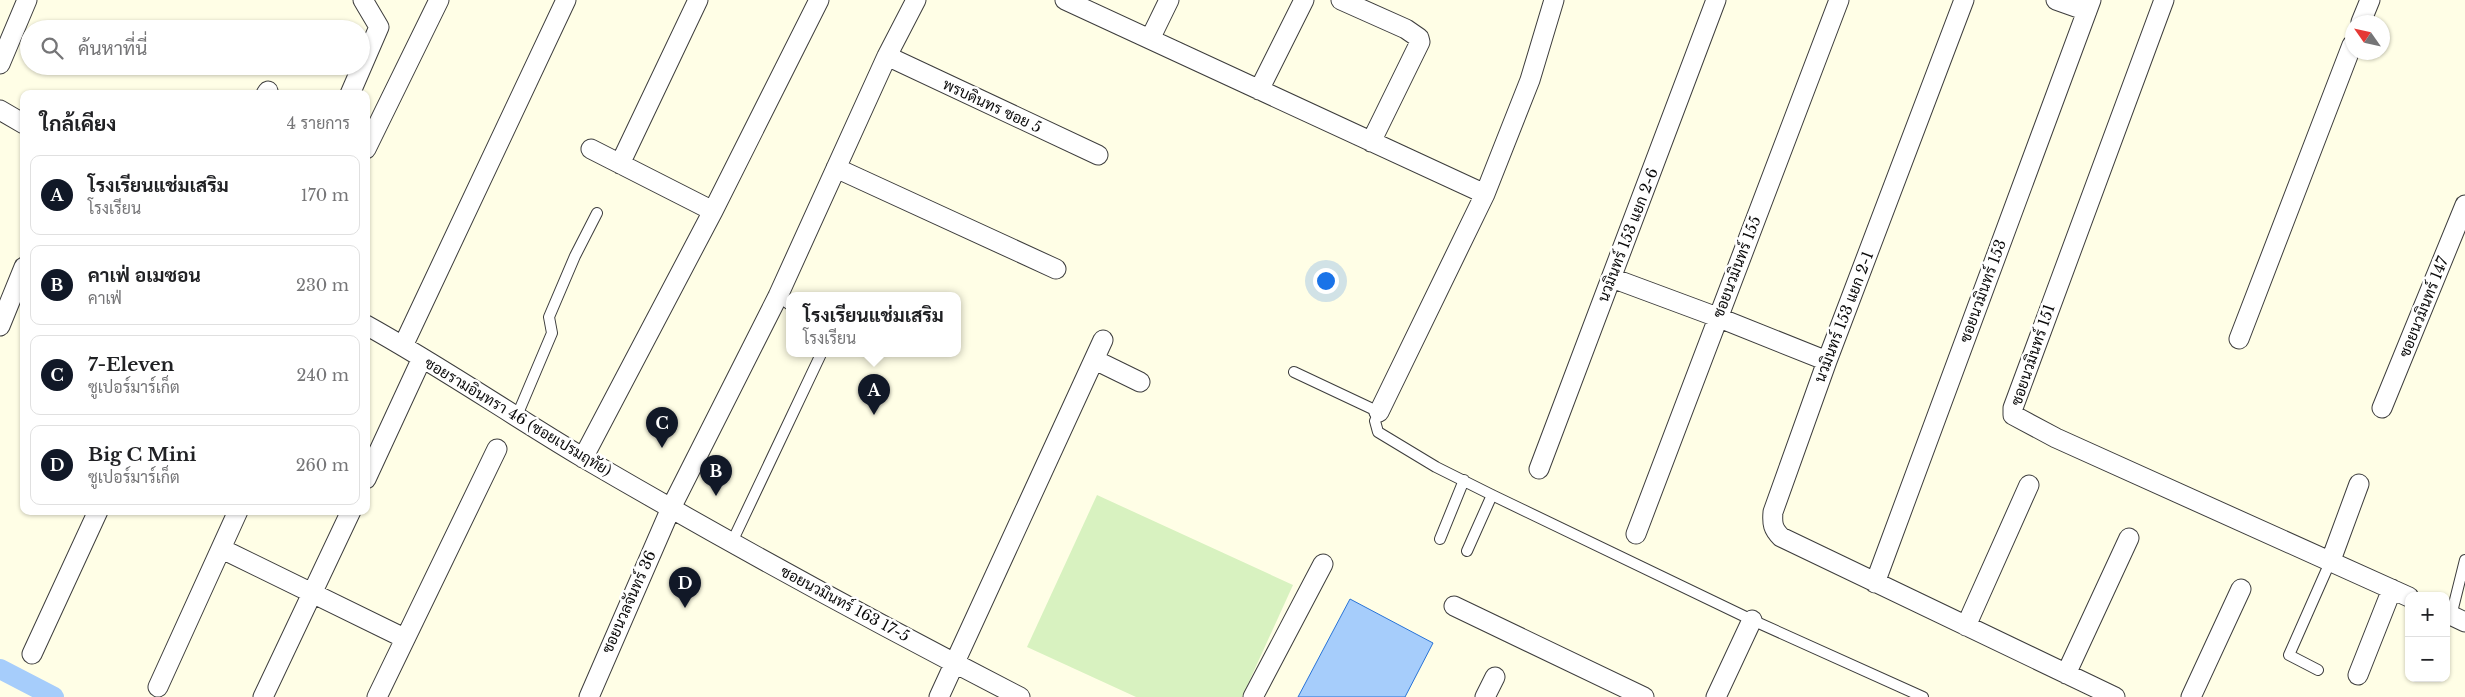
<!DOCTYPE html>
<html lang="th">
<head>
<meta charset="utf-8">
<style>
	:root { --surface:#fff; --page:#f2f2f2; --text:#202124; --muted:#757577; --line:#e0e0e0; --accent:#111827 }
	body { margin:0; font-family:"Libre Baskerville",Sarabun,serif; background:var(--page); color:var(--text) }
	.controls { position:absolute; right:15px; bottom:15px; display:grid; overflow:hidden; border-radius:10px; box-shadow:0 1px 4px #0004 }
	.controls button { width:45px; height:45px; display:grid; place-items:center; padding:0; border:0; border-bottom:1px solid var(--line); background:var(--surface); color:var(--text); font:25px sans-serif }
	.compass { position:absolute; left:2345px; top:15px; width:45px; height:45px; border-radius:50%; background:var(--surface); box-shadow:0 1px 4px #0004; rotate:304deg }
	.you { position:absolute; left:1325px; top:280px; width:18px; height:18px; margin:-12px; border:4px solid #fff; border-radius:50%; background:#1a73e8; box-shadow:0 0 0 8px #1a73e833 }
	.badge { display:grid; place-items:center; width:32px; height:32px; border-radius:50%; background:var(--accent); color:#fff; font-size:16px; font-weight:700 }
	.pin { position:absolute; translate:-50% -41px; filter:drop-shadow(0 1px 2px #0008) }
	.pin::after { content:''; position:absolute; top:26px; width:18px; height:15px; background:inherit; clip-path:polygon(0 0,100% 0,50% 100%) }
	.popup { position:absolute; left:786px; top:292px; width:175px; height:65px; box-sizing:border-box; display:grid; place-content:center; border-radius:10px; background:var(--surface); filter:drop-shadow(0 1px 4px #0005); font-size:16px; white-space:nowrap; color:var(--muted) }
	.popup b { font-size:19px; color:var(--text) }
	.popup::after { content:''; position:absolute; left:50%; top:100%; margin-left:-10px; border:10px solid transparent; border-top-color:var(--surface) }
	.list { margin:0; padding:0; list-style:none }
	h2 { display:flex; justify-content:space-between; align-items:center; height:65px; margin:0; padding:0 20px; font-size:21px }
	h2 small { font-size:16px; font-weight:400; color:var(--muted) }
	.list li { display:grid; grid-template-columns:32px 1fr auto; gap:15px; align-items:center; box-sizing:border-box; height:80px; margin:0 10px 10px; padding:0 10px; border:1px solid var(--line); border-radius:10px }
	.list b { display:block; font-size:19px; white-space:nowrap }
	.list p { margin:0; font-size:16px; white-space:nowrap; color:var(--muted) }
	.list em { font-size:16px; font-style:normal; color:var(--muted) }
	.icon { flex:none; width:28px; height:28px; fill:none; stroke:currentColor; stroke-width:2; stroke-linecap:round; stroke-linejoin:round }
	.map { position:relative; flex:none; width:2465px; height:697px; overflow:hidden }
	.search { position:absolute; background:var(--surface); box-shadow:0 1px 4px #0004; left:20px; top:20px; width:350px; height:55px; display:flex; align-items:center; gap:12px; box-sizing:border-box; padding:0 18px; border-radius:28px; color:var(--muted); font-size:19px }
	.panel { position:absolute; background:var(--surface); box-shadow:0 1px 4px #0004; left:20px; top:90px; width:350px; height:425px; border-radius:10px }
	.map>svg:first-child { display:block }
	.pitch { fill:#d8f2c0 }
	.water { fill:#a6cdfb; stroke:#2873d7 }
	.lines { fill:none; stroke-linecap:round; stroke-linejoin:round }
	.canal { stroke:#a6cdfb; stroke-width:20 }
	.lane-casing { stroke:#3d3d3d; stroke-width:12 }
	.street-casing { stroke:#3d3d3d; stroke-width:21 }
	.lane { stroke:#fff; stroke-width:10 }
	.street { stroke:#fff; stroke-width:19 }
	.labels { text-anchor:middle; stroke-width:5; stroke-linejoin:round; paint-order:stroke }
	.street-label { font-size:15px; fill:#0a0a0a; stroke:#fff }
</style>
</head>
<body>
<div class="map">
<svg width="2465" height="697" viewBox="0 0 2465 697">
	<rect width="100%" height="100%" fill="#fffee6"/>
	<path class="pitch" d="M1097,495L1293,585L1242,697H1136L1027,647Z"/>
	<path class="water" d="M1350,599L1433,643L1405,697H1298Z"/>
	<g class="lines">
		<path class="canal" d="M0,669L54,697"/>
		<g class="lane-casing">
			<path id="lane" d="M778,296L790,305
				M1294,372L1379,412L1375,421L1378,432L1436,467L1492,495L1752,620L1923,697
				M516,418L552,333L549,317L575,256L597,213
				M1440,539L1464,480
				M732,542L821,354
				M1467,551L1492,495
				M2451,616L2465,560
				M2318,670L2289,655L2331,560"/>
		</g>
		<g class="street-casing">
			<path id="street" d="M1065,0L1485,194
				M1341,0L1406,29L1419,38L1420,42L1371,142
				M1964,0L1827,361L1773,512C1772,524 1773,529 1781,537L2115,697
				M2056,0L2087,11
				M2164,0L2013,408V415L2056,438L2409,597
				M2361,22L2370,0
				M1150,39L1169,0
				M887,56L1098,155
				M0,64L27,0
				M1259,90L1304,0
				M266,94L268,91
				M350,94L379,27L363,0
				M0,110L24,124
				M366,149L439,0
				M591,149L713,211
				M620,164L698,0
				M836,168L1056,269
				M1612,278L1717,317L1827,361
				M366,325C440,366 510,414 582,457C726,541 872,621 1020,697
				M0,326L24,267
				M2239,339L2352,45
				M403,346L566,0
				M1095,360L1140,382
				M2382,408L2465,205
				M1379,412L1485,194L1530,80L1554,0
				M583,458L713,211L819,0
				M1539,469L1716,0
				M366,479L422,358
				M1636,534L1839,0
				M222,549L404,638
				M2331,560L2359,484
				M1875,583L2091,0
				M1454,606L1644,697
				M2446,613L2465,622
				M1966,626L2029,485
				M32,654L98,511
				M2066,674L2129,538
				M2358,675L2392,589
				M158,687L238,511
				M263,697L351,511
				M377,697L497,449
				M589,697L671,508L778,296L887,56L916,0
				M939,697L1103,340
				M1253,697L1323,564
				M1485,697L1495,677
				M1716,697L1752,620
				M2191,697L2241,589"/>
		</g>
		<use href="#lane" class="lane"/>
		<use href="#street" class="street"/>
	</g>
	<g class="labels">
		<g class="street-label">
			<text transform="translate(992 106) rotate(25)" y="5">พรบดินทร ซอย 5</text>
			<text transform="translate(1628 235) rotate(-69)" y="5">นวมินทร์ 153 แยก 2-6</text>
			<text transform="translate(1737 267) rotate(-69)" y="5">ซอยนวมินทร์ 155</text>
			<text transform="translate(1983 291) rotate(-70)" y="5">ซอยนวมินทร์ 153</text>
			<text transform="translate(2424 307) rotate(-68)" y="5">ซอยนวมินทร์ 147</text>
			<text transform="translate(1844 317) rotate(-69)" y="5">นวมินทร์ 153 แยก 2-1</text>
			<text transform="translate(2033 355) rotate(-71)" y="5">ซอยนวมินทร์ 151</text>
			<text transform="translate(518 417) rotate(31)" y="5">ซอยรามอินทรา 46 (ซอยเปรมฤทัย)</text>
			<text transform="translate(629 602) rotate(-66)" y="5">ซอยนวลจันทร์ 36</text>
			<text transform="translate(845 604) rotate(28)" y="5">ซอยนวมินทร์ 163 17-5</text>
		</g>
	</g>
</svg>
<div class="controls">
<button>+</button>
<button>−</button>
</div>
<svg class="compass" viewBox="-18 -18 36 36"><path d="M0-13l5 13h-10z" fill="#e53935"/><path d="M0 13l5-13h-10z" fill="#757577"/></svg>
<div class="you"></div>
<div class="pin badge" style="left:874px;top:415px">A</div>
<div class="popup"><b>โรงเรียนแช่มเสริม</b>โรงเรียน</div>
<div class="pin badge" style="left:716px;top:496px">B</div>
<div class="pin badge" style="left:662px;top:448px">C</div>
<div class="pin badge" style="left:685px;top:608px">D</div>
<div class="search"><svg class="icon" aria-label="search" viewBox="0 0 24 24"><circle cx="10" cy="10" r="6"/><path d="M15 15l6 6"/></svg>ค้นหาที่นี่</div>
<section class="panel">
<h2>ใกล้เคียง<small>4 รายการ</small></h2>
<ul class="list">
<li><span class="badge">A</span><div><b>โรงเรียนแช่มเสริม</b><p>โรงเรียน</p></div><em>170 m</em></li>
<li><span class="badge">B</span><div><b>คาเฟ่ อเมซอน</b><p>คาเฟ่</p></div><em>230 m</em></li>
<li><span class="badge">C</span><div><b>7-Eleven</b><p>ซูเปอร์มาร์เก็ต</p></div><em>240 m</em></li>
<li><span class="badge">D</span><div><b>Big C Mini</b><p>ซูเปอร์มาร์เก็ต</p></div><em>260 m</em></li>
</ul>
</section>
</div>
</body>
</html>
